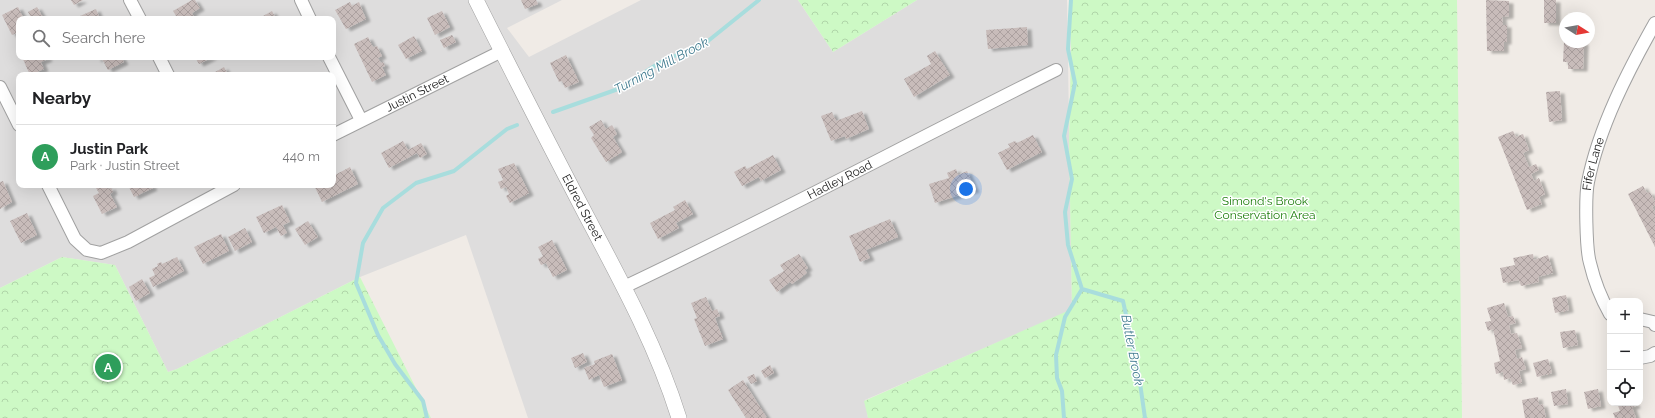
<!DOCTYPE html>
<html lang="en">
<head>
<meta charset="utf-8">
<style>
	:root { --surface:#fff; --page:#f2f2f2; --text:#202124; --muted:#757577; --line:#e0e0e0; --accent:#d93025 }
	body { margin:0; font-family:Raleway,sans-serif; background:var(--page); color:var(--text) }
	.controls { position:absolute; right:12px; bottom:12px; display:grid; overflow:hidden; border-radius:8px; box-shadow:0 4px 16px #0002 }
	.controls button { width:36px; height:36px; display:grid; place-items:center; padding:0; border:0; border-bottom:1px solid var(--line); background:var(--surface); color:var(--text); font:20px sans-serif }
	.compass { position:absolute; left:1559px; top:12px; width:36px; height:36px; border-radius:50%; background:var(--surface); box-shadow:0 4px 16px #0002; rotate:101deg }
	.you { position:absolute; left:966px; top:189px; width:14px; height:14px; margin:-10px; border:3px solid #fff; border-radius:50%; background:#1a73e8; box-shadow:0 0 0 6px #1a73e833 }
	.badge { display:grid; place-items:center; width:26px; height:26px; border-radius:50%; background:var(--accent); color:#fff; font-size:13px; font-weight:700 }
	.pin { position:absolute; translate:-50% -50%; border:2px solid #fff; box-shadow:0 1px 4px #0006 }
	.list { margin:0; padding:0; list-style:none }
	h2 { display:flex; justify-content:space-between; align-items:center; height:52px; margin:0; padding:0 16px; font-size:17px }
	h2 small { font-size:13px; font-weight:400; color:var(--muted) }
	.list li { display:grid; grid-template-columns:26px 1fr auto; gap:12px; align-items:center; box-sizing:border-box; height:64px; padding:0 16px; border-top:1px solid var(--line) }
	.list b { display:block; font-size:15px; white-space:nowrap }
	.list p { margin:0; font-size:13px; white-space:nowrap; color:var(--muted) }
	.list em { font-size:13px; font-style:normal; color:var(--muted) }
	.icon { flex:none; width:22px; height:22px; fill:none; stroke:currentColor; stroke-width:2; stroke-linecap:round; stroke-linejoin:round }
	.map { position:relative; flex:none; width:1655px; height:418px; overflow:hidden }
	.search { position:absolute; background:var(--surface); box-shadow:0 4px 16px #0002; left:16px; top:16px; width:320px; height:44px; display:flex; align-items:center; gap:10px; box-sizing:border-box; padding:0 14px; border-radius:8px; color:var(--muted); font-size:15px }
	.panel { position:absolute; background:var(--surface); box-shadow:0 4px 16px #0002; left:16px; top:72px; width:320px; height:116px; border-radius:8px }
	.map>svg:first-child { display:block }
	.residential { fill:#dedddd; fill-rule:evenodd }
	.park { fill:url(#park-crowns) }
	.lines { fill:none; stroke-linecap:round; stroke-linejoin:round }
	.stream { stroke:#a8dddd; stroke-width:4 }
	.building { fill:url(#building-cross-hatch); filter:url(#shadow) }
	.minor-casing { stroke:#a1a1a1; stroke-width:14 }
	.tertiary-casing { stroke:#a1a1a1; stroke-width:16 }
	.minor { stroke:#fff; stroke-width:12 }
	.tertiary { stroke:#fff; stroke-width:15 }
	.labels { text-anchor:middle; stroke-width:3; stroke-linejoin:round; paint-order:stroke }
	.street-label { font-size:12px; fill:#202020; stroke:#fff }
	.park-label { font-size:12px; fill:#1e7f0d; stroke:#fff }
	.water-label { font-size:13px; font-style:italic; fill:#407b8f; stroke:#fff }
</style>
</head>
<body>
<div class="map">
<svg width="1655" height="418" viewBox="0 0 1655 418">
	<defs>
		<pattern id="park-crowns" width="20" height="18" patternUnits="userSpaceOnUse"><rect width="20" height="18" fill="#cdf9c5"/><path d="M2 6a3 3 0 1 1 6 0M12 15a3 3 0 1 1 6 0" fill="none" stroke="#b0d5a9"/></pattern>
		<pattern id="building-cross-hatch" width="8" height="8" patternUnits="userSpaceOnUse"><rect width="8" height="8" fill="#c8bcba"/><path d="M0 0l8 8M0 8l8-8" fill="none" stroke="#aca1a0"/></pattern>
		<filter id="shadow"><feDropShadow dx="4.5" dy="2.5" stdDeviation="1" flood-color="#0004"/></filter>
	</defs>
	<rect width="100%" height="100%" fill="#f0ebe6"/>
	<path class="residential" d="M0,0H562L507,28L529,57L641,0H798L833,52L917,0H1067L1072,310L865,400L868,418H528L466,235L360,277L177,369L168,372L115,265L62,257L0,288ZM19,19H333V57H19ZM19,75H333V185H19Z"/>
	<path class="park" d="M798,0H917L833,52Z
		M1069,0H1457L1462,418H868L864,401L1072,309L1069,141L1071,49Z
		M62,257L115,265L168,372L177,369L360,277L431,418H0V288Z"/>
	<g class="lines">
		<path class="stream" d="M553,112L621,88L659,63L708,41L759,0
			M1082,289L1123,301L1139,376L1145,418
			M427,418L423,401L395,364L378,335L356,283L363,243L383,208L416,183L454,171L507,129L517,125
			M1064,418L1062,391L1057,378L1056,355L1065,317L1082,289L1068,245L1065,212L1072,179L1064,136L1075,83L1068,49L1071,0"/>
	</g>
	<path class="building" d="M71,0H83L74,5Z
		M192,0H195L200,8L192,13L195,19H178L173,11Z
		M521,0H536L538,4L525,9Z
		M1486,0L1509,1V16L1502,17L1503,25H1507V42H1504V51H1487Z
		M1544,0H1556V23H1544Z
		M350,2L352,6L359,2L366,19L346,29L335,10Z
		M18,7L24,19H19V32L12,35L2,15Z
		M37,7L44,19H32L28,12Z
		M96,9L100,19H81L80,16Z
		M272,11L276,19H258Z
		M442,11L450,27L435,35L427,18Z
		M1027,27L1028,45L988,49L986,30Z
		M452,35L456,42L444,48L440,40Z
		M414,36L422,51L406,59L398,45Z
		M368,37L373,47L377,46L382,56L378,58L381,63L383,62L385,66L382,67L386,75L372,82L354,44Z
		M1564,42H1584L1583,69H1568V62H1563Z
		M935,51L950,75L914,97L904,79L931,64L927,56Z
		M566,55L579,82L565,88L562,81L559,82L550,63Z
		M22,57H47L48,59L41,62L44,69L30,75Z
		M96,57H121L124,62L108,70L101,57L97,60Z
		M195,57H213L199,64Z
		M224,67L228,75H210Z
		M1560,91L1562,120L1549,122L1546,92Z
		M862,111L869,129L846,139L845,136L831,141L821,116L832,112L836,121Z
		M601,120L606,129L612,125L617,134L613,137L622,152L606,162L591,138L594,135L589,127Z
		M1513,131L1516,137L1523,134L1529,150L1523,153L1529,167L1536,164L1539,170L1531,174L1534,181L1539,178L1545,194L1539,197L1542,204L1527,210L1498,137Z
		M1033,135L1042,152L1007,170L998,153L1010,147L1008,144L1015,141L1017,143Z
		M403,141L408,150L421,143L427,154L420,158L417,153L389,168L381,153Z
		M773,155L781,170L761,181L759,177L742,186L734,172L745,166L747,169Z
		M514,163L529,193L510,203L506,196L509,194L506,187L501,189L498,182L503,180L498,169Z
		M350,167L358,184L322,202L314,185H333V176Z
		M956,169L958,175L967,171L975,190L935,203L929,184L949,178L947,173Z
		M3,181L12,202L0,209V182Z
		M102,185H106L108,189L111,187L113,192L110,194L117,207L102,214L93,196L99,193L96,188Z
		M128,185H151L153,188L134,197Z
		M1643,186L1647,193L1650,192L1655,202V205L1652,207L1655,212V247L1628,194Z
		M685,200L693,214L676,223L679,228L658,239L650,223L675,210L673,207Z
		M282,205L290,222L283,225L287,233L281,236L276,227L264,233L256,217Z
		M27,213L37,235L21,243L10,221Z
		M890,219L898,237L866,250L870,258L860,262L849,236Z
		M308,221L318,237L305,245L295,229Z
		M245,228L252,242L235,251L228,237Z
		M221,234L229,251L203,264L194,247Z
		M552,240L567,270L553,277L546,263L541,265L538,259L543,256L538,247Z
		M799,254L808,268L805,270L807,273L792,284L790,282L777,292L769,280L784,271L780,265Z
		M1533,254L1534,260L1548,255L1553,273L1538,277L1539,282L1521,286L1519,280L1503,283L1500,268L1515,265L1513,258Z
		M177,257L184,271L153,287L149,278L155,275L152,269L158,266L157,264L161,262L162,264Z
		M142,279L150,293L136,301L129,287Z
		M1566,295L1569,310L1555,313L1552,298Z
		M706,297L712,311L717,309L720,316L715,318L723,339L705,346L694,319L697,318L691,303Z
		M1504,303L1508,317L1513,316L1516,323L1509,325L1511,334L1517,333L1522,348L1515,350L1517,359L1522,357L1526,369L1519,371L1522,383L1513,385L1510,378L1504,380L1503,372L1496,374L1494,363L1500,361L1493,329L1488,331L1485,322L1491,321L1487,308Z
		M1575,330L1578,345L1563,348L1560,332Z
		M583,353L587,362L575,368L571,358Z
		M612,354L622,380L604,387L599,375L589,380L584,368L595,364L594,361Z
		M1548,359L1552,373L1537,377L1533,363Z
		M770,365L774,373L765,378L761,371Z
		M754,374L757,381L751,384L747,377Z
		M743,380L767,418H746L728,390Z
		M1566,389L1568,404L1554,406L1551,392Z
		M1598,389L1601,406L1588,409L1584,392Z
		M1538,397L1539,405L1543,404L1546,418H1525L1522,400Z
		M1617,403H1635L1636,406L1632,407L1636,418H1615L1613,413L1620,411Z"/>
	<g class="lines">
		<g class="minor-casing">
			<g id="minor">
				<path d="M130,0L140,19"/>
				<path d="M301,0L310,19"/>
				<path d="M159,57L168,75"/>
				<path d="M329,57L361,120"/>
				<path d="M0,87L19,125"/>
				<path id="s1" d="M333,135L502,51"/>
				<path d="M48,185L75,239L87,250L101,253L128,242L234,185"/>
				<path id="s2" d="M624,287C770,218 911,142 1056,70"/>
				<path id="s3" d="M1610,314C1602,300 1594,280 1590,263C1586,250 1585,196 1588,182C1599,127 1628,71 1655,23"/>
				<path d="M1640,319L1653,322L1655,325"/>
				<path d="M1640,358L1650,356L1655,353"/>
			</g>
		</g>
		<g class="tertiary-casing">
			<g id="tertiary">
				<path id="s4" d="M476,0C512,72 549,144 586,215C621,281 657,347 679,418"/>
			</g>
		</g>
		<use href="#minor" class="minor"/>
		<use href="#tertiary" class="tertiary"/>
	</g>
	<g class="labels">
		<g class="street-label">
			<text dy="4" stroke="none"><textPath href="#s1" startOffset="94">Justin Street</textPath></text>
			<text dy="4" stroke="none"><textPath href="#s3" startOffset="155">Fifer Lane</textPath></text>
			<text dy="4" stroke="none"><textPath href="#s2" startOffset="241">Hadley Road</textPath></text>
			<text dy="4" stroke="none"><textPath href="#s4" startOffset="233">Eldred Street</textPath></text>
		</g>
		<g class="park-label">
			<text x="1265" y="205">Simond's Brook<tspan x="1265" dy="14">Conservation Area</tspan></text>
		</g>
		<g class="water-label">
			<text transform="translate(661 65) rotate(-28)" y="5">Turning Mill Brook</text>
			<text transform="translate(1133 350) rotate(79)" y="5">Butler Brook</text>
		</g>
	</g>
</svg>
<div class="controls">
<button>+</button>
<button>−</button>
<button><svg class="icon" aria-label="locate" viewBox="0 0 24 24"><circle cx="12" cy="12" r="6"/><path d="M12 2v4M12 18v4M2 12h4M18 12h4"/></svg></button>
</div>
<svg class="compass" viewBox="-18 -18 36 36"><path d="M0-13l5 13h-10z" fill="#e53935"/><path d="M0 13l5-13h-10z" fill="#757577"/></svg>
<div class="you"></div>
<div class="pin badge" style="left:108px;top:367px;background:#2e9e5b">A</div>
<div class="search"><svg class="icon" aria-label="search" viewBox="0 0 24 24"><circle cx="10" cy="10" r="6"/><path d="M15 15l6 6"/></svg>Search here</div>
<section class="panel">
<h2>Nearby<small></small></h2>
<ul class="list">
<li><span class="badge" style="background:#2e9e5b">A</span><div><b>Justin Park</b><p>Park · Justin Street</p></div><em>440 m</em></li>
</ul>
</section>
</div>
</body>
</html>
